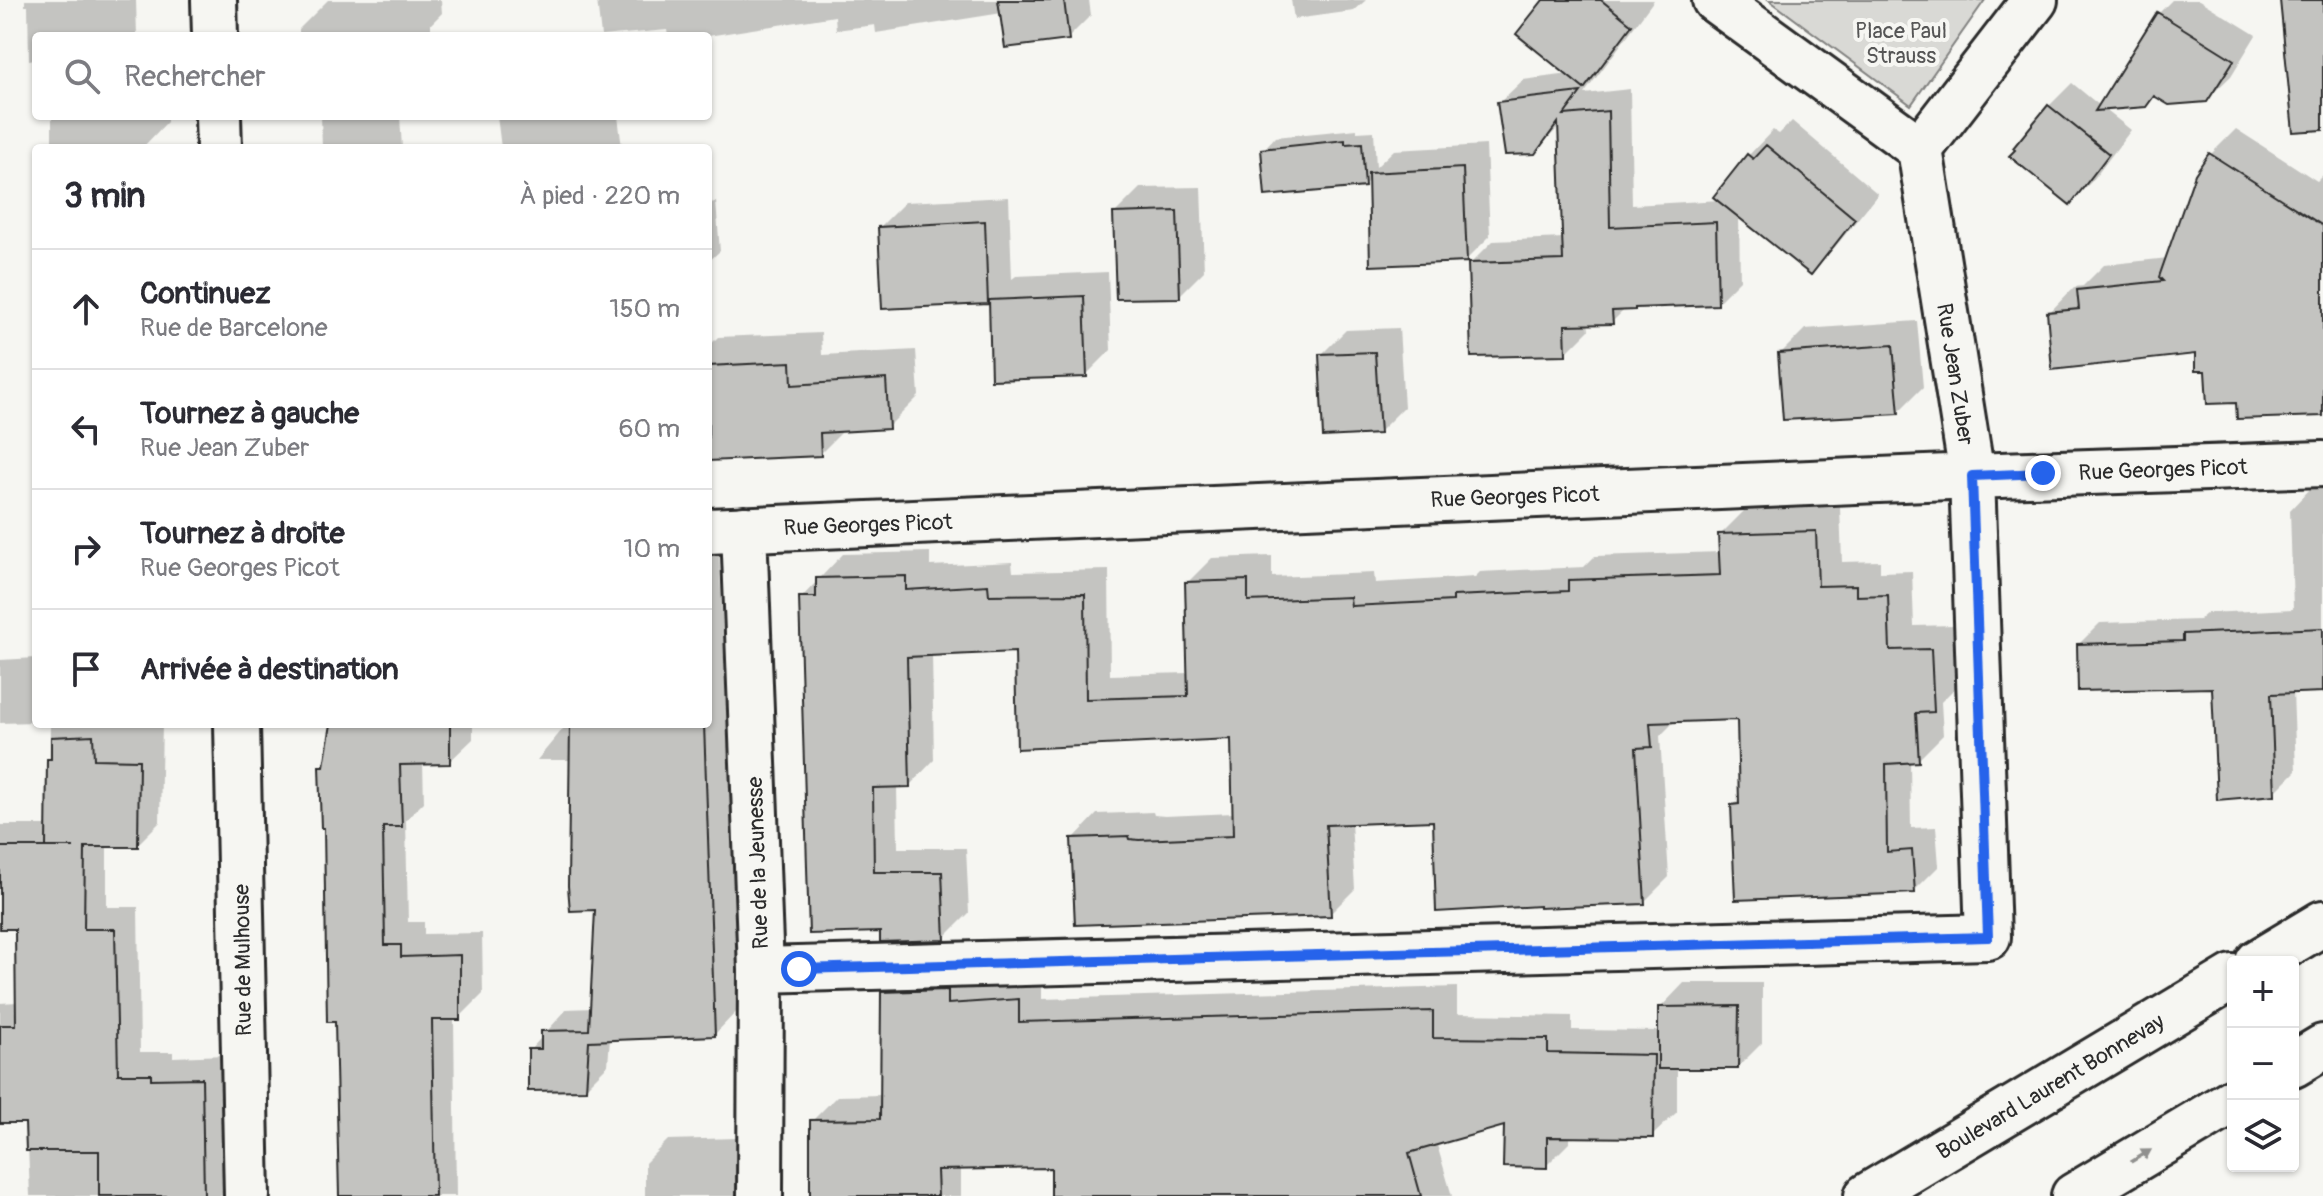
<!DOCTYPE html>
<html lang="fr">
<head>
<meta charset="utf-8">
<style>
	:root { --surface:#fff; --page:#f7f7f7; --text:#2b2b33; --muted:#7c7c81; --line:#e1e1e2 }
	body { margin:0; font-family:Pangolin,sans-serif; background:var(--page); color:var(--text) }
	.controls { position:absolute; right:24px; bottom:24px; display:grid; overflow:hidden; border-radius:8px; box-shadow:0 2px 6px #0004 }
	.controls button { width:72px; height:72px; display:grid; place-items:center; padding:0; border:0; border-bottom:2px solid var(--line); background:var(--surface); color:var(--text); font:40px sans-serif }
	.stop { position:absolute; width:24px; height:24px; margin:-18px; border:6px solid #2563eb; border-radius:50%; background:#fff }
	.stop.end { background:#2563eb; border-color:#fff; box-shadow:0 2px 8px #0008 }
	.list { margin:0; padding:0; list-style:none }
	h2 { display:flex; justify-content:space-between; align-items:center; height:104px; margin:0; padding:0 32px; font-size:34px }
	h2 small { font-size:26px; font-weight:400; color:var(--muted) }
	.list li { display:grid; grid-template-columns:52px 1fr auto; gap:24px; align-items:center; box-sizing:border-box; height:120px; padding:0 32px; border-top:2px solid var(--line) }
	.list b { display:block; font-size:30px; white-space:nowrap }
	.list p { margin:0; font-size:26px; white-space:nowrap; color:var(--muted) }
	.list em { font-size:26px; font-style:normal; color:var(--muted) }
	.icon { flex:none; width:44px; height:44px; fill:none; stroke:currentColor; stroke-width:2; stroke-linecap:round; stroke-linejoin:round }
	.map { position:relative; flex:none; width:2323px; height:1196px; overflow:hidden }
	.search { position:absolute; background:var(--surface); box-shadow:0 2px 6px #0004; left:32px; top:32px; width:680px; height:88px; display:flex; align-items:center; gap:20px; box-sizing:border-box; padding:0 28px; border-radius:8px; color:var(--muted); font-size:30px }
	.panel { position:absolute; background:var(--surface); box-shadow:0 2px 6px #0004; left:32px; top:144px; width:680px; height:584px; border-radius:8px }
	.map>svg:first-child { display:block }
	.green { fill:#d9d9d5; stroke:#828280; stroke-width:2 }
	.shadow { fill:#0003 }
	.building { fill:#c3c3c0; stroke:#2b2b2b; stroke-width:2 }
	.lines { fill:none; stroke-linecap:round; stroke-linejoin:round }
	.minor-casing { stroke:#2b2b2b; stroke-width:50 }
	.trunk-casing { stroke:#2b2b2b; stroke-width:50 }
	.minor { stroke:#f6f6f2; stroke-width:44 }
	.trunk { stroke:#f6f6f2; stroke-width:44 }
	.oneway { fill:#90908e }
	.route { stroke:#2563eb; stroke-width:10 }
	.labels { text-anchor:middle; stroke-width:8; stroke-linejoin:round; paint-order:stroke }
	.park-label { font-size:22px; fill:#565656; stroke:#f6f6f2 }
	.street-label { font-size:22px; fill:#2b2b2b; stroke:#f6f6f2 }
</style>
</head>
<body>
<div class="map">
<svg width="2323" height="1196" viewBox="0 0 2323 1196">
	<rect width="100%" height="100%" fill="#f6f6f2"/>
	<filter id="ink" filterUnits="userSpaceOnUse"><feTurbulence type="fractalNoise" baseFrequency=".0125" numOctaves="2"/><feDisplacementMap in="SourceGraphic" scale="16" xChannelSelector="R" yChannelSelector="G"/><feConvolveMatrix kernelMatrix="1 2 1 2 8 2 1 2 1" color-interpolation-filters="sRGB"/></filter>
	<g filter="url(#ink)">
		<path class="green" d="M1769,0H1985L1911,105Z"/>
		<path class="shadow" d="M25,0H136L137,36H36V59L29,60L28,6H25Z
			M328,0H441L442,13L431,24V36H299V29Z
			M597,0H1089L1091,15L1068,38L1002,13L876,33L875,25L836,30L835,16L708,36H668L667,30L601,36Z
			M1291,0H1366L1354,11L1294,19Z
			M1546,0H1654L1584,94L1630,89L1632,205L1721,200L1716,197L1749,155L1773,130L1779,134L1792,121L1878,194L1835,247L1810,272L1739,215L1740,280L1717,303L1637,306L1625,309L1612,322H1588L1589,330L1566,353L1470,264L1493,241L1564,238L1560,126L1534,152L1499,103L1523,80L1569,74Z
			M2172,0H2199L2256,35L2231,76L2206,100L2156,94L2103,108L2131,130L2093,180L2070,203L2049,106L2072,83L2100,106L2159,13Z
			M52,116H167V122L143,147L68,148V144L52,142Z
			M321,116H400L402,148H322Z
			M497,116H618L622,148H501Z
			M1357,129V132L1374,131L1376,167L1394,150L1486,145L1490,236L1466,260L1370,179L1364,185L1263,150L1275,137Z
			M2236,129L2317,181L2323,175V395L2238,400L2207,369L2197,352L2049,313L2074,287L2083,286L2104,265L2168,258L2197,175L2211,154Z
			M1201,187L1204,271L1179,296L1115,213L1140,188Z
			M1009,197L1012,279L1016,276L1108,272L1111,350L1086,375L993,378L991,298L987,302L880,227L905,202Z
			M716,202L720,251L708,262V203Z
			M1917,321L1923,387L1898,412L1780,354L1805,329Z
			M1399,328L1404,407L1379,432L1321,355L1346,330Z
			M821,333L822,355L916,350L919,396L888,427L845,429L820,454L708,459V347L718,337Z
			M2311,488H2323V690L2293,691L2296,771L2274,793L2214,686L2079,644L2100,623L2199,620L2207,613L2293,609L2290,510Z
			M1840,507L1842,562L1880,561V572L1912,571L1914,626L1955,625L1958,685L1941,702L1943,735L1918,760H1910L1911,828L1936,827L1939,866L1914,891L1733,806L1741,798L1739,718L1676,720L1660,736L1669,877L1644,902L1435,819L1351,822L1355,889L1330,914L1073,839L1097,814L1153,812L1154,815L1165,816L1234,813L1233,737L1019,746L1017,650L932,654L934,760L910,785L897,786L898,848H966L969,913L944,938L882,940L801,598L843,554L930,552V566L1012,562L1013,572L1109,570L1110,675L1189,673L1187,583L1212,558L1272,556V577L1374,573L1375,583L1475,577L1480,572L1584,567L1595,556L1721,552L1720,535L1745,510Z
			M708,552H719L736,911L738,1010L715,1034L610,1038L608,1065L585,1088L530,1050L567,1009L592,1008L597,908L571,760H537L567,724H708Z
			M36,658V722L0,723V660Z
			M50,724H162L160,822L137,845H107V907H138L140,1052H173V1057L225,1055L227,1196H30L27,1121H0V1003L17,1002V927H0V825H49Z
			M339,724H473V739L449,762H423L424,802L406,820L408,922H424V934L482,933L483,994L459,1018H454L456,1196H339L337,1020L321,767L327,761Z
			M907,968L1042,976V999L1457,987V1014L1572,1016V1030L1660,1031V1008L1684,983H1762V1043L1738,1067H1677V1112L1652,1136L1570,1135V1142L1546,1166L1506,1123L1437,1145L1452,1196H1053V1166L961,1167V1196H812V1121L837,1096L883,1095V993Z
			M737,1138L736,1196H645V1163L668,1140Z"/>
		<path class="building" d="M998,0H1064L1069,40L1005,48Z
			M1543,0H1601L1632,25L1584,89L1516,34Z
			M2280,0H2323V130L2293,132Z
			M2157,12L2234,60L2207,102L2169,105L2154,96L2146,107L2095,111Z
			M1581,92L1564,115L1608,111L1610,227L1716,222L1718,305L1635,308V310L1612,311L1613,324L1565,325L1566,355L1471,357L1468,263L1563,260L1558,123L1535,154L1505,155L1497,102Z
			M2048,105L2109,154L2070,205L2009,156L2015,150L2013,148Z
			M1345,140V144L1362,143L1365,187L1265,196L1261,149Z
			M1766,145L1855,219L1811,275L1713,197L1747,154L1753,159Z
			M2209,153L2323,226V416L2237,419L2236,403L2207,404L2205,371H2195V354L2052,370L2047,312L2079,309L2077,290L2163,281L2159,277L2195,174Z
			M1463,168L1467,262L1370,266L1368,173Z
			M1177,211L1180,298L1116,299L1113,213Z
			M985,221L988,304L882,309L878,227Z
			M1084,296L1087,377L991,380L989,300Z
			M1893,345L1899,414L1783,420L1778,353Z
			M1375,352L1380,434L1323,437L1319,354Z
			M791,362L792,385L886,379L889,429L820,433L821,456L708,461V366Z
			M1816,531L1818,586L1856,585V596L1888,595L1890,650L1931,649L1934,712L1916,713L1919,762L1886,764L1887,852L1912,850L1915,893L1735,900L1731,805L1739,804L1737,720L1650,723L1652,747L1636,748L1645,904L1539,908V906L1436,912L1433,821L1326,825L1331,916L1075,925L1071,838L1129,836L1130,839L1139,840L1233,836L1231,739L1017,749L1015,652L907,657L910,787L873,788L874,872H942L945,940L880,942V932L809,934L799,597H816V578L906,576V590L988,585L989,595L1085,594L1086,699L1188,696L1185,582L1248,580V601L1350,597L1351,606L1453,601V596L1568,591V580L1720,575L1718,534Z
			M2323,628V692L2271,694L2275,795L2217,800L2212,688L2078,691L2077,644L2183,641V634Z
			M331,724H450V764L400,765L402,827H383L385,945H401V957L460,955V1020H432L435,1196H339L335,1022H327L324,828H321L319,766H324Z
			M570,724H704L715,1036L589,1041L586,1090L528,1091V1049H541V1031L589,1030L595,910L570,911L568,886Z
			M93,735L94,759L139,760L138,847H85L84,929H115L118,1074H151V1079L202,1078L204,1196H99V1151H26L25,1123H0V1025H16L15,929H0V847H74H46L47,759H51V737Z
			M948,990V1004L1019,999V1022L1433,1011V1038L1548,1039V1053L1654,1055L1653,1138L1547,1137V1168L1503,1167L1504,1126L1409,1153L1421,1196H1051V1168L937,1170L938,1196H810V1120L880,1119L881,992Z
			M1739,1006L1738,1069H1658V1007Z"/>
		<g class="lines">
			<g class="minor-casing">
				<path id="minor" d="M214,0L215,36
					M1715,0L1920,149
					M218,116L219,148
					M1920,149L2035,0
					M744,529L761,970L760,1196
					M708,531L1972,476L2323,464
					M237,724L247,1196
					M761,970L1988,937L1972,476L1920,149"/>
			</g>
			<g class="trunk-casing">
				<path id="trunk" d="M2258,962L2323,923
					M2293,1065L2323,1047
					M1867,1196L2233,977
					M2074,1196L2233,1101"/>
			</g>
			<use href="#minor" class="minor"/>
			<use href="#trunk" class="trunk"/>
		</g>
		<defs><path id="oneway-solid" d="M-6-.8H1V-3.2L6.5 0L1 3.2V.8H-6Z" transform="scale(2)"/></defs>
		<use class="oneway" href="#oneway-solid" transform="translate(2141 1156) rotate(-31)"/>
	</g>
	<g class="lines" filter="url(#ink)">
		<path class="route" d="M799,969L1988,937L1972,476L2043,473"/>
	</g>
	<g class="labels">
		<g class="park-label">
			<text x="1901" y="38">Place Paul<tspan x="1901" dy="25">Strauss</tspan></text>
		</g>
		<g class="street-label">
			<text transform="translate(1956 374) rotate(81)" y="8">Rue Jean Zuber</text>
			<text transform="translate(2163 469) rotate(-2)" y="8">Rue Georges Picot</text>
			<text transform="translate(1515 496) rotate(-2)" y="8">Rue Georges Picot</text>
			<text transform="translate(868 524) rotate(-2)" y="8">Rue Georges Picot</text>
			<text transform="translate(757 863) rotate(-92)" y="8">Rue de la Jeunesse</text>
			<text transform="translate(242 960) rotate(-91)" y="8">Rue de Mulhouse</text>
			<text transform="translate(2050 1086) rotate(-31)" y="8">Boulevard Laurent Bonnevay</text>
		</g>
	</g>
</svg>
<div class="controls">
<button>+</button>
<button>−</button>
<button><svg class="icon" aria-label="layers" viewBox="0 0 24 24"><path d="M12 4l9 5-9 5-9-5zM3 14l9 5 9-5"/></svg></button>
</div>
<div class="stop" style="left:799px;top:969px"></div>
<div class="stop end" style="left:2043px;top:473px"></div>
<div class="search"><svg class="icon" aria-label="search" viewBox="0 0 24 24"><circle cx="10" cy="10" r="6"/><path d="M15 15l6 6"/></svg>Rechercher</div>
<section class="panel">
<h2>3 min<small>À pied · 220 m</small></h2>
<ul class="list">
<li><svg class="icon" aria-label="ahead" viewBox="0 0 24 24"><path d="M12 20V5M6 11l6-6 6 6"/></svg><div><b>Continuez</b><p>Rue de Barcelone</p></div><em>150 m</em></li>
<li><svg class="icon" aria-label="left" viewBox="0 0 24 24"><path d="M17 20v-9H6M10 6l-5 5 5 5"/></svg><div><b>Tournez à gauche</b><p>Rue Jean Zuber</p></div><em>60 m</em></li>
<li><svg class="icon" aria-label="right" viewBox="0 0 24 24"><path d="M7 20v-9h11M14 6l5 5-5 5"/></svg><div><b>Tournez à droite</b><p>Rue Georges Picot</p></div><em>10 m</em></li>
<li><svg class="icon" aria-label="arrive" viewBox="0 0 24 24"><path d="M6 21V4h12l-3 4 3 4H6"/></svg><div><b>Arrivée à destination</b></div></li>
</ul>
</section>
</div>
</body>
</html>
